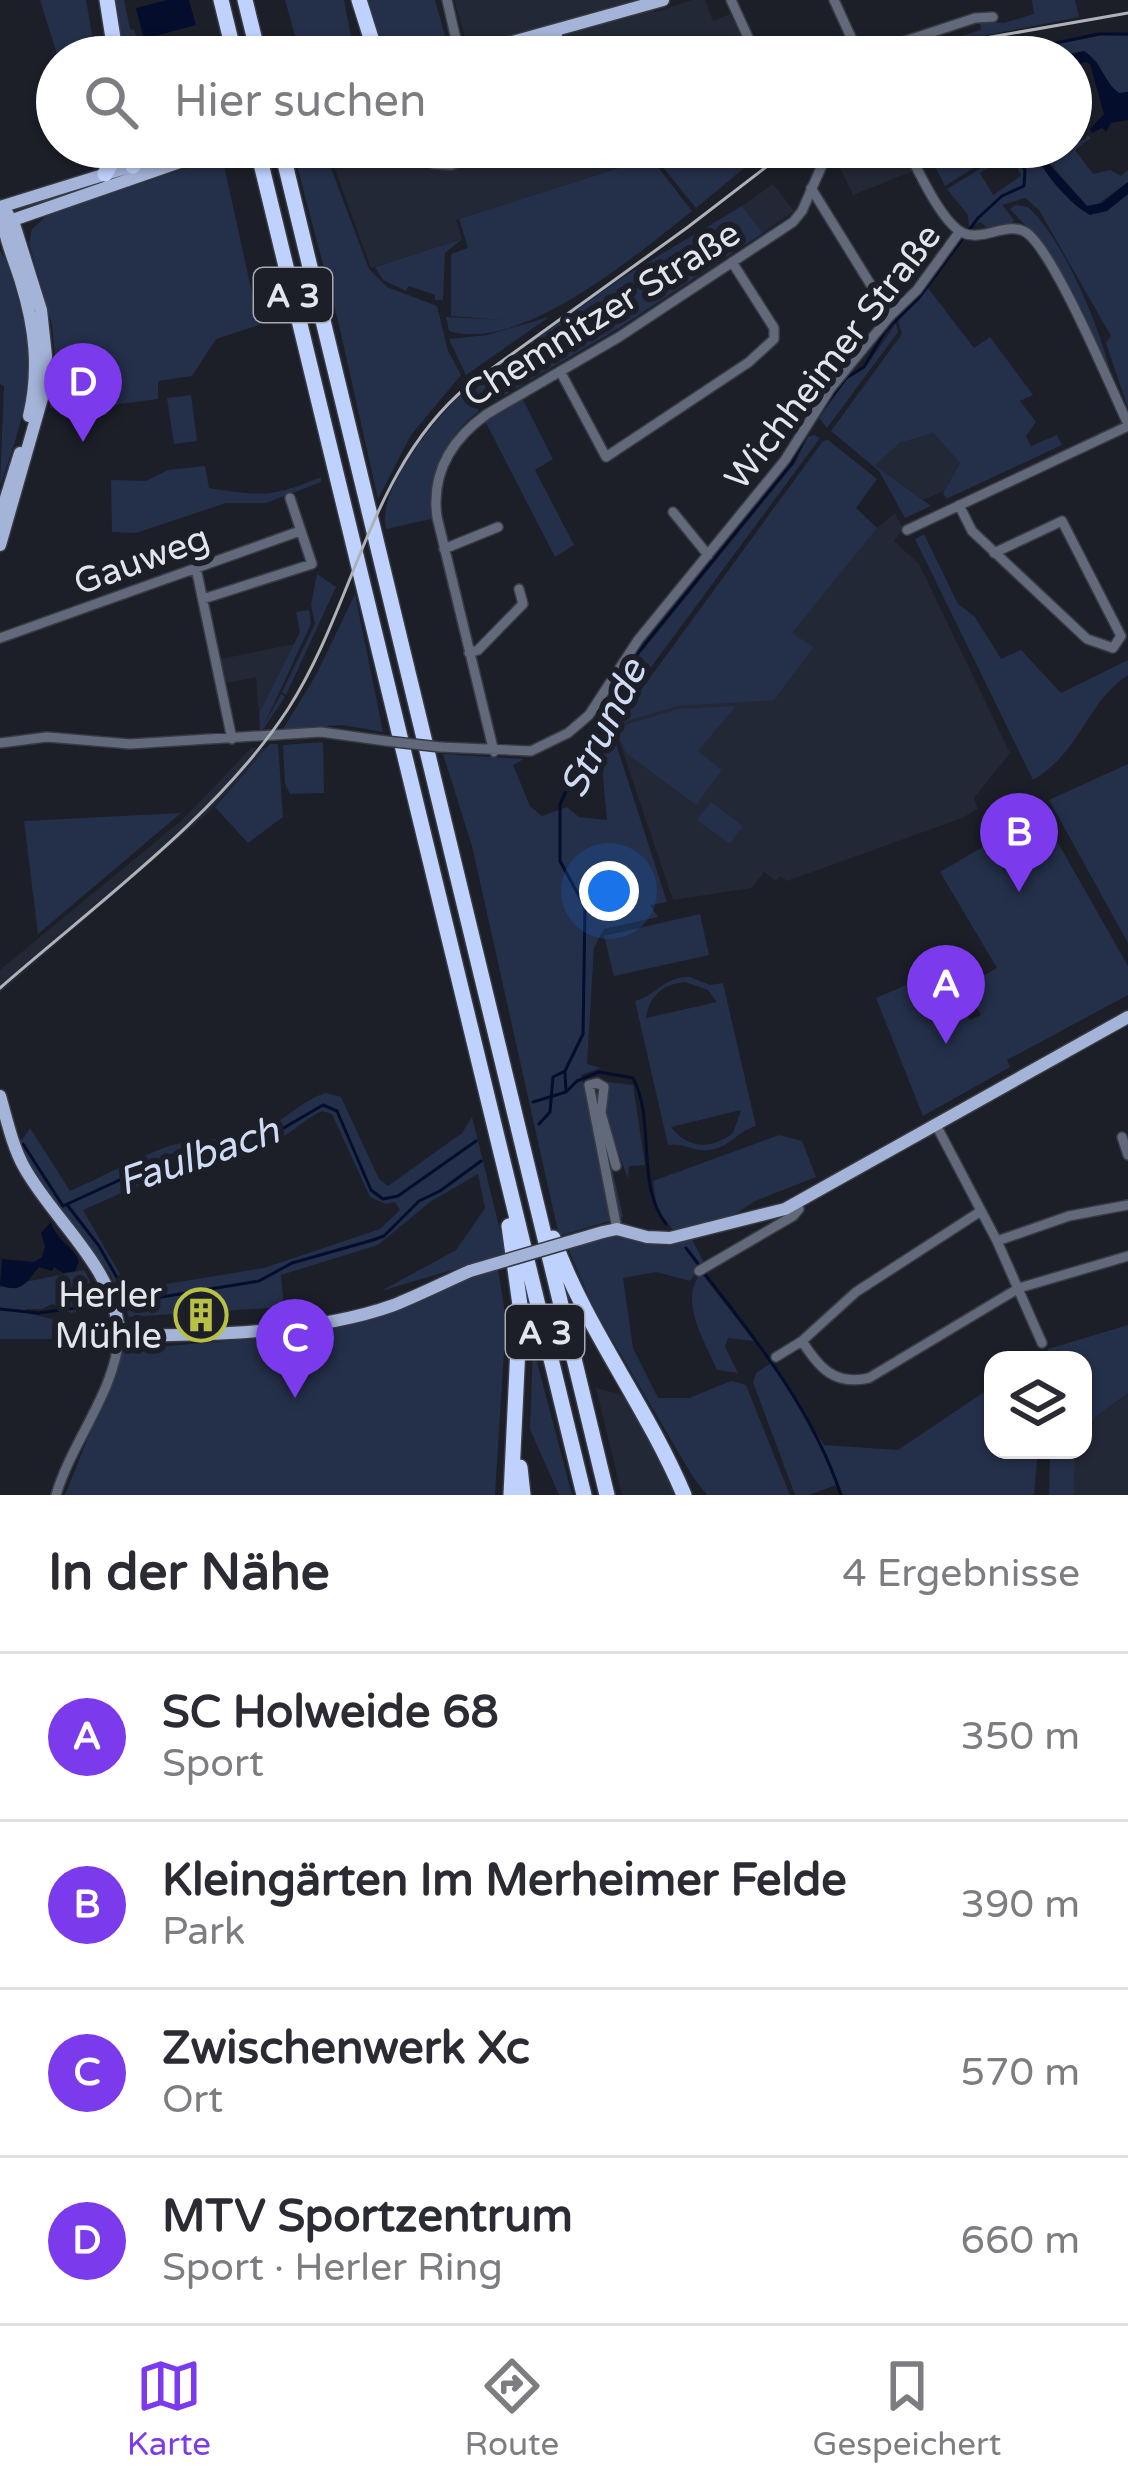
<!DOCTYPE html>
<html lang="de">
<head>
<meta charset="utf-8">
<style>
	:root { --surface:#fff; --page:#f7f7f7; --text:#2b2b33; --muted:#7c7c81; --line:#e1e1e2; --accent:#7c3aed }
	body { margin:0; font-family:"Varela Round",sans-serif; background:var(--page); color:var(--text) }
	.controls { position:absolute; right:36px; bottom:36px; display:grid; overflow:hidden; border-radius:24px; box-shadow:0 3px 9px #0004 }
	.controls button { width:108px; height:108px; display:grid; place-items:center; padding:0; border:0; border-bottom:3px solid var(--line); background:var(--surface); color:var(--text); font:60px sans-serif }
	.you { position:absolute; left:609px; top:891px; width:42px; height:42px; margin:-30px; border:9px solid #fff; border-radius:50%; background:#1a73e8; box-shadow:0 0 0 18px #1a73e833 }
	.badge { display:grid; place-items:center; width:78px; height:78px; border-radius:50%; background:var(--accent); color:#fff; font-size:39px; font-weight:700 }
	.pin { position:absolute; translate:-50% -99px; filter:drop-shadow(0 3px 6px #0008) }
	.pin::after { content:''; position:absolute; top:63px; width:42px; height:36px; background:inherit; clip-path:polygon(0 0,100% 0,50% 100%) }
	.list { margin:0; padding:0; list-style:none }
	h2 { display:flex; justify-content:space-between; align-items:center; height:156px; margin:0; padding:0 48px; font-size:51px }
	h2 small { font-size:39px; font-weight:400; color:var(--muted) }
	.list li { display:grid; grid-template-columns:78px 1fr auto; gap:36px; align-items:center; box-sizing:border-box; height:168px; padding:0 48px; border-top:3px solid var(--line) }
	.list b { display:block; font-size:45px; white-space:nowrap }
	.list p { margin:0; font-size:39px; white-space:nowrap; color:var(--muted) }
	.list em { font-size:39px; font-style:normal; color:var(--muted) }
	.icon { flex:none; width:66px; height:66px; fill:none; stroke:currentColor; stroke-width:2; stroke-linecap:round; stroke-linejoin:round }
	.map { position:relative; flex:none; width:1128px; height:1495px; overflow:hidden }
	.search { position:absolute; background:var(--surface); box-shadow:0 3px 9px #0004; left:36px; right:36px; top:36px; height:132px; display:flex; align-items:center; gap:30px; box-sizing:border-box; padding:0 42px; border-radius:66px; color:var(--muted); font-size:45px }
	.sheet { height:828px; background:var(--surface) }
	nav { display:flex; justify-content:space-around; align-items:center; box-sizing:border-box; height:168px; border-top:3px solid var(--line); background:var(--surface); font-size:33px; color:var(--muted) }
	nav a { display:grid; justify-items:center; gap:6px }
	nav .on { color:var(--accent) }
	.map>svg:first-child { display:block }
	.built { fill:#232836 }
	.green { fill:#242f49; fill-rule:evenodd }
	.water { fill:#050d2c }
	.lines { fill:none; stroke-linecap:round; stroke-linejoin:round }
	.stream { stroke:#050d2c; stroke-width:3 }
	.minor-casing { stroke:#383b43; stroke-width:12 }
	.major-casing { stroke:#383b43; stroke-width:15 }
	.highway-casing { stroke:#383b43; stroke-width:18 }
	.minor { stroke:#61697a; stroke-width:9 }
	.major { stroke:#a4b4d8; stroke-width:12 }
	.highway { stroke:#bfd2fd; stroke-width:15 }
	.tram { stroke:#aeb1b7; stroke-width:3 }
	.minor-bridge-casing { stroke:#383b43; stroke-width:12; stroke-linecap:butt }
	.major-bridge-casing { stroke:#383b43; stroke-width:15; stroke-linecap:butt }
	.minor-bridge { stroke:#61697a; stroke-width:9 }
	.major-bridge { stroke:#a4b4d8; stroke-width:12 }
	.labels { text-anchor:middle; stroke-width:12; stroke-linejoin:round; paint-order:stroke }
	.shield { fill:#1c1f28; stroke:#a7aab0; stroke-width:3 }
	.shield-label { font-size:33px; font-weight:bold; fill:#e2e5eb }
	.street-label { font-size:36px; fill:#e2e5eb; stroke:#1c1f28 }
	.poi-label { font-size:36px; fill:#e2e5eb; stroke:#1c1f28; text-anchor:end }
	.water-label { font-size:39px; font-style:italic; fill:#d0dbf5; stroke:#1c1f28 }
</style>
</head>
<body>
<div class="map">
<svg width="1128" height="1495" viewBox="0 0 1128 1495">
	<rect width="100%" height="100%" fill="#1c1f28"/>
	<path class="built" d="M454,0H650L655,12L692,0H705L713,21L730,14L748,49L732,57H471Z
		M327,147H682L456,220L462,239L371,268Z
		M834,147H901L913,171L853,195L841,169L828,162Z
		M773,184L794,211L763,233L742,206Z
		M933,433L960,463L944,491L923,500L874,464L900,443Z
		M828,440L877,479L856,508L877,528L895,513L903,529L894,541L919,564L1010,753L974,798L978,809L962,818L787,881L780,876L776,881L764,872L752,888L673,900L615,728Z
		M294,644L259,714L256,677L226,683L221,659Z
		M251,748H267L208,813L0,993V970L182,820Z
		M596,1388L626,1396L680,1495H622Z
		M1128,1393V1495H1074L1075,1459L1083,1450L1095,1417Z"/>
	<path class="green" d="M40,0H86L96,57H58Z
		M111,0H124L130,29L134,30C142,52 153,48 174,47L177,57H120Z
		M285,0H344L355,57H301Z
		M367,0H435L446,39L442,49C393,64 379,48 367,0Z
		M1032,0H1075L1079,17L957,41L914,57L900,56L981,30L980,21L1004,23L1034,14Z
		M1103,35L1128,36V92L1119,93L1111,87L1096,61C1064,51 1029,57 994,57Z
		M1088,135L1091,138L1075,150L1093,174L1110,170L1121,176L1128,170V182L1095,206H1087L1041,153L1044,147H1071V143L1084,140Z
		M292,147H323L369,269L387,287L437,306L448,351L461,375L411,435L378,499L338,321Z
		M682,147H751L754,152L759,147H770L758,156L753,154L754,160L696,208L654,156Z
		M925,147H1007L945,186Z
		M1015,147H1032L1040,164L1080,209L1107,211L1128,194V408L1106,343L1111,336L1039,210L1025,198L1002,205L1014,220L1012,224L986,227L981,222L969,228L968,215L947,189ZM1012,154L1021,176L993,195L980,173Z
		M222,156L259,325L216,339L192,376L158,381V399L112,405L107,415L50,408L55,355L52,325L29,243L32,229L47,215Z
		M643,160L645,164L653,161L692,211C639,253 520,354 449,331L446,317L503,320L451,316V254L468,248L459,219Z
		M1016,205L1028,207C1065,241 1104,336 1113,384L1029,229L1010,209Z
		M742,206L763,233L619,328L486,406L475,390L491,371L623,277Z
		M462,239L445,253L443,300H435V295L409,286L406,291L383,280L375,267Z
		M0,251L6,260C38,355 34,392 0,486L4,386L0,384Z
		M928,288L974,348L990,337L1033,395L1020,401L1036,422L1026,436L1031,446L1057,435L1062,445L946,499L943,493L960,463L933,433L900,443L875,465L931,506L905,518L879,471L831,431L902,334L898,321Z
		M549,317L466,375L449,339L487,335Z
		M896,323L898,332L827,428L819,418L847,379L865,368Z
		M467,389L479,411C445,437 427,475 431,519L386,529C376,489 437,416 467,389Z
		M191,395L197,441L174,444L167,398Z
		M521,396L553,459L535,470L574,545L555,557L484,419Z
		M814,435L820,438L612,720H600L630,666L795,463L808,437Z
		M828,440L877,479L856,508L877,528L792,633L814,647L774,700L678,706L616,724L823,441Z
		M205,466L209,488C261,496 271,498 321,477V482L266,503H226L136,533L112,532L111,480L146,481L168,470Z
		M924,534L958,604L975,617L1001,659L1021,650L1061,693L1128,660V675C1084,705 1082,751 1033,780L915,539Z
		M317,574L336,587L286,695L282,692L315,624L311,605Z
		M355,594L383,732L342,725L283,729L316,675Z
		M309,610L311,624L264,725L281,694L285,697L264,728L260,730L259,714L300,632L296,612Z
		M736,706L698,751L722,770L696,805L626,753L615,728L678,709Z
		M598,725L611,728L667,902L650,905L658,917L604,929L594,948L587,1064L601,1068L581,1075L584,1088H594L623,1217L559,1236L472,846L443,754L524,759L513,765L530,806L542,816L567,807L579,817L607,820Z
		M323,742L324,793L290,794L285,784L283,745Z
		M270,744H278L283,817L248,843L215,807Z
		M1128,764V943L1049,800Z
		M711,802L743,826L730,844L697,820Z
		M181,813L38,934L24,821Z
		M1041,813L1128,966V995L1007,1060L1010,1067L923,1116L876,998L941,970L970,1020L981,1015L965,986L997,968L940,872Z
		M700,914L709,955L614,976L604,936Z
		M690,977L710,985L723,983L756,1126C737,1131 730,1148 709,1150C693,1152 683,1142 668,1145L635,1001C656,996 664,976 690,977ZM685,982L708,990L717,1002L646,1018C649,996 663,984 685,982ZM741,1110L733,1133C711,1150 688,1149 671,1127Z
		M607,1082L633,1085L645,1165L629,1166L628,1179L604,1112Z
		M326,1093L341,1097L379,1179L388,1186L462,1133L472,1117L506,1254L381,1291L456,1250L485,1208L478,1174L430,1202L378,1245L281,1275L284,1307L129,1317L110,1274L24,1159L19,1144L30,1128L70,1191C102,1177 134,1159 166,1147C194,1138 223,1140 251,1134C281,1127 298,1101 326,1093ZM322,1111L332,1114L370,1197L386,1204L395,1202L400,1210L380,1229L264,1268L129,1290L83,1210L180,1167L179,1158C210,1149 242,1150 273,1141C291,1135 304,1119 322,1111Z
		M779,1135L802,1141L816,1177L755,1201L734,1215L673,1230L657,1209L653,1181Z
		M619,1235L658,1244L692,1239L704,1263L690,1281L656,1272L623,1278L633,1348L658,1398H689L731,1381L746,1385L790,1495H707L693,1477L594,1309L568,1248Z
		M498,1269L506,1320L495,1495H65L123,1350L248,1339L292,1327L330,1324Z
		M84,1270L104,1307L71,1313L52,1304L42,1309H26V1313L53,1319L62,1339H0V1287Z
		M701,1273L754,1341L728,1338L725,1347L738,1373L717,1370C705,1341 678,1301 701,1273Z
		M1128,1325V1393L1095,1417L1083,1442V1360H1049L1048,1349Z
		M533,1347L572,1495H559L530,1429Z
		M771,1363L824,1445L898,1450L993,1386V1450H1038L1034,1495H843L836,1485L809,1495H795L753,1382L756,1373Z
		M1050,1450H1079L1075,1459L1074,1495H1049Z"/>
	<path class="water" d="M167,0H189L196,25L144,39L136,8Z
		M1084,51C1101,61 1104,82 1119,93L1128,92V120L1111,123L1106,132L1102,128L1092,133L1090,129L1104,114L1090,64L1086,62L1071,66V57H1056Z
		M1032,147H1044L1043,158L1087,206L1102,203L1128,182V194L1107,211L1090,215C1067,202 1042,171 1032,147Z
		M51,1222C54,1238 73,1246 79,1261L75,1271L63,1273L54,1267L52,1271L39,1267C26,1283 21,1294 0,1285L2,1259L34,1262L42,1257L45,1246L41,1233Z"/>
	<g class="lines">
		<path class="stream" d="M988,57L1099,34H1128
			M824,407L846,378L864,367L885,331L918,299L978,218L1002,196L1024,186L1025,170L1011,147
			M565,1073L566,1092
			M533,1102L566,1092L577,1081L599,1072L633,1078C656,1121 635,1184 666,1224
			M539,1124L550,1112L553,1077L565,1071L583,1034L585,907L560,861V804L628,665L792,463L804,438
			M23,1144L63,1206L174,1155L211,1144L270,1136L323,1105L337,1111L371,1190L383,1199L398,1196L476,1141
			M68,1206L99,1246L131,1302L259,1281L292,1263L373,1240L384,1236L419,1201L440,1191L481,1161
			M686,1248L699,1265
			M704,1273C758,1342 813,1411 841,1495
			M0,1309L38,1313L106,1304"/>
		<g class="minor-casing">
			<path id="minor" d="M447,0L460,57
				M731,0L757,57
				M834,0L860,57
				M555,34L563,57
				M860,56L975,18L993,17
				M425,147L433,164L451,165L500,147
				M906,147C917,168 941,222 963,233C982,242 1009,220 1027,233C1055,254 1110,386 1128,424
				M811,188L890,316
				M560,371L606,457L749,362L774,339V328L732,262
				M959,505L972,531L1087,639L1113,648L1121,636L1062,521L994,553
				M673,512L708,555
				M907,530L1128,426
				M444,549L498,527
				M196,568L232,739
				M203,599L312,564L290,498
				M0,638L300,531
				M469,653L478,650L523,604L519,589
				M0,743L47,737L130,744L321,732L386,741
				M440,747L531,751L568,733L589,715L638,640L785,460L830,389L890,316L917,290L960,231
				M494,752L437,517C431,473 452,439 487,414L619,337L793,222L802,211L830,147
				M936,1125L997,1241L1042,1343
				M1122,1137L1128,1155
				M616,1166L601,1113L604,1087L597,1083L589,1085L617,1229
				M997,1241L1069,1216L1128,1205
				M699,1271L793,1216L799,1209L796,1204
				M802,1341C819,1368 835,1386 869,1378L1019,1288L1128,1256
				M776,1357L802,1341L856,1292L981,1211
				M56,1495C72,1441 115,1392 119,1336"/>
		</g>
		<g class="major-casing">
			<path id="major" d="M459,57L663,0
				M502,57L556,36
				M0,207L193,147
				M3,207C1,233 14,258 21,282C35,327 40,370 29,416
				M7,222L223,147
				M0,517L20,453
				M0,545L42,398L46,356L41,310L15,227L3,206
				M0,1096C7,1120 12,1145 24,1167C55,1223 116,1267 119,1336C204,1335 314,1334 394,1305C419,1295 445,1282 470,1271
				M603,1232L617,1229L647,1237L670,1238L785,1209L1128,1017"/>
		</g>
		<g class="highway-casing">
			<path id="highway" d="M107,0L116,57
				M221,0L235,57
				M245,0L259,57
				M359,0L377,57
				M128,147L133,166
				M156,147L174,153
				M257,147L584,1495
				M281,147L607,1495
				M105,174L120,147
				M509,1226L520,1305L511,1495
				M553,1238C586,1329 646,1405 684,1495
				M520,1467L523,1495"/>
		</g>
		<use href="#minor" class="minor"/>
		<use href="#major" class="major"/>
		<use href="#highway" class="highway"/>
		<path class="tram" d="M921,57L974,40L1128,13
			M0,988C96,904 219,815 288,709C355,605 370,466 469,385L688,227L792,147"/>
		<g class="minor-bridge-casing">
			<path id="minor-bridge" d="M386,741L440,747"/>
		</g>
		<g class="major-bridge-casing">
			<path id="major-bridge" d="M470,1271L603,1232"/>
		</g>
		<use href="#minor-bridge" class="minor-bridge"/>
		<use href="#major-bridge" class="major-bridge"/>
	</g>
	<defs>
		<g id="building-ring" transform="scale(2.7)"><circle r="9.5" fill="#1c1f28" stroke="#b8c146" stroke-width="1.5"/><path d="M-4-6H4V6H1V3H-1V6H-4ZM-2.5-4.3h1.7v1.8h-1.7ZM.8-4.3h1.7v1.8H.8ZM-2.5-1h1.7V.8h-1.7ZM.8-1h1.7V.8H.8Z" fill="#b8c146"/></g>
	</defs>
	<g fill-rule="evenodd">
		<use href="#building-ring" x="201" y="1315"/>
	</g>
	<g class="labels">
		<g class="shield">
			<rect x="254" y="268" width="78" height="54" rx="9"/>
			<rect x="506" y="1305" width="78" height="54" rx="9"/>
		</g>
		<g class="shield-label">
			<text x="293" y="307">A 3</text>
			<text x="545" y="1344">A 3</text>
		</g>
		<g class="street-label">
			<text transform="translate(601 313) rotate(-32)" y="13">Chemnitzer Straße</text>
			<text transform="translate(832 356) rotate(-52)" y="13">Wichheimer Straße</text>
			<text transform="translate(141 559) rotate(-20)" y="13">Gauweg</text>
		</g>
		<g class="poi-label">
			<text x="162" y="1307">Herler<tspan x="162" dy="41">Mühle</tspan></text>
		</g>
		<g class="water-label">
			<text transform="translate(602 728) rotate(-64)" y="14">Strunde</text>
			<text transform="translate(198 1155) rotate(-19)" y="14">Faulbach</text>
		</g>
	</g>
</svg>
<div class="controls">
<button><svg class="icon" aria-label="layers" viewBox="0 0 24 24"><path d="M12 4l9 5-9 5-9-5zM3 14l9 5 9-5"/></svg></button>
</div>
<div class="you"></div>
<div class="pin badge" style="left:946px;top:1044px">A</div>
<div class="pin badge" style="left:1019px;top:892px">B</div>
<div class="pin badge" style="left:295px;top:1398px">C</div>
<div class="pin badge" style="left:83px;top:442px">D</div>
<div class="search"><svg class="icon" aria-label="search" viewBox="0 0 24 24"><circle cx="10" cy="10" r="6"/><path d="M15 15l6 6"/></svg>Hier suchen</div>
</div>
<section class="sheet">
<h2>In der Nähe<small>4 Ergebnisse</small></h2>
<ul class="list">
<li><span class="badge">A</span><div><b>SC Holweide 68</b><p>Sport</p></div><em>350 m</em></li>
<li><span class="badge">B</span><div><b>Kleingärten Im Merheimer Felde</b><p>Park</p></div><em>390 m</em></li>
<li><span class="badge">C</span><div><b>Zwischenwerk Xc</b><p>Ort</p></div><em>570 m</em></li>
<li><span class="badge">D</span><div><b>MTV Sportzentrum</b><p>Sport · Herler Ring</p></div><em>660 m</em></li>
</ul>
</section>
<nav>
<a class="on"><svg class="icon" aria-label="map" viewBox="0 0 24 24"><path d="M3 6l6-2 6 2 6-2v14l-6 2-6-2-6 2zM9 4v14M15 6v14"/></svg>Karte</a>
<a><svg class="icon" aria-label="directions" viewBox="0 0 24 24"><path d="M12 3l9 9-9 9-9-9zM9 14v-3h6M13 9l2 2-2 2"/></svg>Route</a>
<a><svg class="icon" aria-label="saved" viewBox="0 0 24 24"><path d="M7 4h10v16l-5-4-5 4z"/></svg>Gespeichert</a>
</nav>
</body>
</html>
